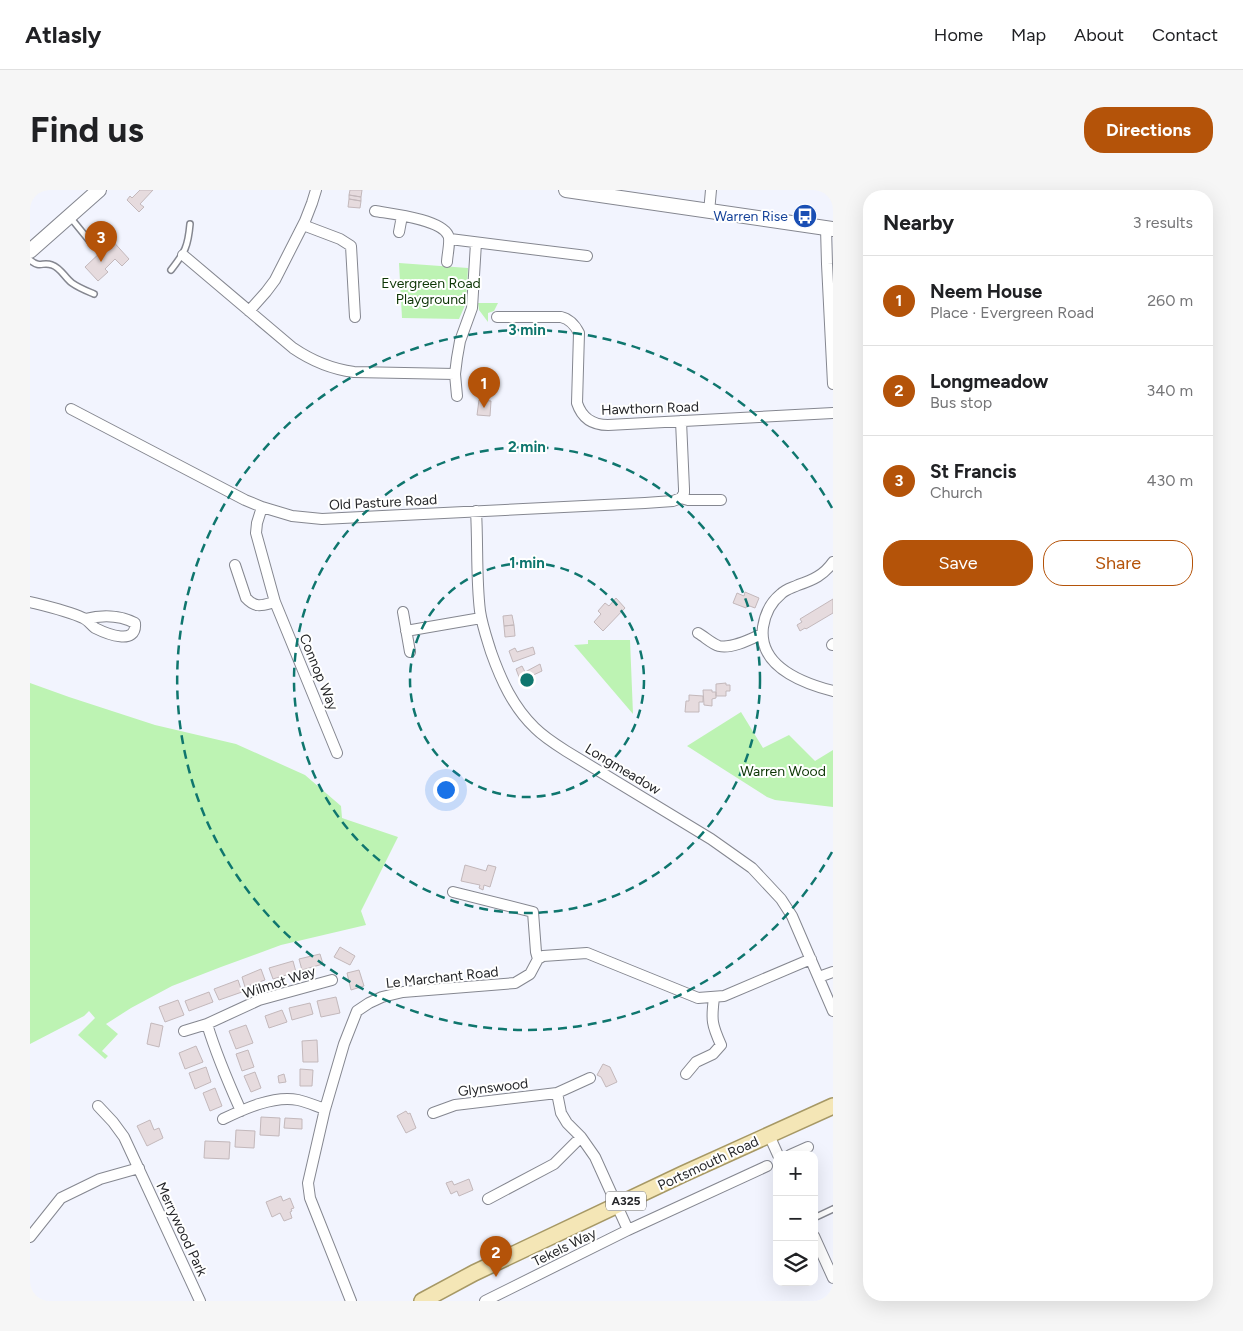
<!DOCTYPE html>
<html lang="en">
<head>
<meta charset="utf-8">
<style>
	:root { --surface:#fff; --page:#f6f6f6; --text:#202124; --muted:#757577; --line:#e0e0e0; --accent:#b45309 }
	body { margin:0; font-family:Figtree,sans-serif; background:var(--page); color:var(--text) }
	.controls { position:absolute; right:15px; bottom:15px; display:grid; overflow:hidden; border-radius:10px; box-shadow:0 5px 20px #0002 }
	.controls button { width:45px; height:45px; display:grid; place-items:center; padding:0; border:0; border-bottom:1px solid var(--line); background:var(--surface); color:var(--text); font:25px sans-serif }
	.you { position:absolute; left:415px; top:599px; width:18px; height:18px; margin:-12px; border:4px solid #fff; border-radius:50%; background:#1a73e8; box-shadow:0 0 0 8px #1a73e833 }
	.badge { display:grid; place-items:center; width:32px; height:32px; border-radius:50%; background:var(--accent); color:#fff; font-size:16px; font-weight:700 }
	.pin { position:absolute; translate:-50% -41px; filter:drop-shadow(0 1px 2px #0008) }
	.pin::after { content:''; position:absolute; top:26px; width:18px; height:15px; background:inherit; clip-path:polygon(0 0,100% 0,50% 100%) }
	.list { margin:0; padding:0; list-style:none }
	h2 { display:flex; justify-content:space-between; align-items:center; height:65px; margin:0; padding:0 20px; font-size:21px }
	h2 small { font-size:16px; font-weight:400; color:var(--muted) }
	.list li { display:grid; grid-template-columns:32px 1fr auto; gap:15px; align-items:center; box-sizing:border-box; height:90px; padding:0 20px; border-top:1px solid var(--line) }
	.list b { display:block; font-size:19px; white-space:nowrap }
	.list p { margin:0; font-size:16px; white-space:nowrap; color:var(--muted) }
	.list em { font-size:16px; font-style:normal; color:var(--muted) }
	.actions { display:flex; gap:10px; padding:15px 20px }
	.actions a { flex:1; padding:11px 0; border:1px solid var(--accent); border-radius:20px; text-align:center; font-size:18px; color:var(--accent) }
	.actions .main { background:var(--accent); color:#fff }
	.icon { flex:none; width:28px; height:28px; fill:none; stroke:currentColor; stroke-width:2; stroke-linecap:round; stroke-linejoin:round }
	.map { position:relative; flex:none; width:803px; height:1111px; overflow:hidden; border-radius:20px }
	header { display:flex; align-items:center; gap:30px; box-sizing:border-box; height:70px; padding:0 25px; background:var(--surface); border-bottom:1px solid var(--line) }
	header strong { font-size:24px }
	nav { display:flex; gap:28px; margin-inline-start:auto; font-size:18px }
	.intro { display:flex; align-items:center; justify-content:space-between; box-sizing:border-box; height:120px; padding:0 30px }
	h1 { margin:0; font-size:35px }
	.button { padding:12px 22px; border-radius:20px; background:var(--accent); color:#fff; font-size:18px; font-weight:700 }
	main { display:flex; gap:30px; padding:0 30px }
	aside { flex:1; background:var(--surface); border-radius:20px; box-shadow:0 5px 20px #0002 }
	.map>svg:first-child { display:block }
	.green { fill:#bdf3b3 }
	.building { fill:#e6dbde; stroke:#c3b8bb }
	.lines { fill:none; stroke-linecap:round; stroke-linejoin:round }
	.service-casing { stroke:#858790; stroke-width:8 }
	.minor-casing { stroke:#858790; stroke-width:12 }
	.secondary-casing { stroke:#858790; stroke-width:16 }
	.primary-casing { stroke:#a69865; stroke-width:18 }
	.service { stroke:#fff; stroke-width:5 }
	.minor { stroke:#fff; stroke-width:10 }
	.secondary { stroke:#fff; stroke-width:14 }
	.primary { stroke:#f4e6b6; stroke-width:15 }
	.ring { fill:none; stroke:#0f766e; stroke-width:2.5; stroke-dasharray:9 6 }
	.labels { text-anchor:middle; stroke-width:4; stroke-linejoin:round; paint-order:stroke }
	.shield { fill:#fff; stroke:#666769; stroke-width:1 }
	.shield-label { font-size:12px; font-weight:bold; fill:#252629 }
	.transit-label { font-size:14px; fill:#164399; stroke:#fff; text-anchor:end }
	.park-label { font-size:14px; fill:#0d3605; stroke:#fff }
	.street-label { font-size:14px; fill:#252629; stroke:#fff }
	.centre { fill:#0f766e; stroke:#fff; stroke-width:2.5 }
	.ring-label { font-size:15px; text-anchor:middle; font-weight:bold; fill:#0f766e; stroke:#fff; stroke-width:4; stroke-linejoin:round; paint-order:stroke }
</style>
</head>
<body>
<header>
<strong>Atlasly</strong>
<nav><a>Home</a><a>Map</a><a>About</a><a>Contact</a></nav>
</header>
<div class="intro"><h1>Find us</h1><a class="button">Directions</a></div>
<main>
<div class="map">
<svg width="803" height="1111" viewBox="0 0 803 1111">
	<rect width="100%" height="100%" fill="#f2f4fe"/>
	<path class="green" d="M369,73L438,78L436,113L429,129L372,128Z
		M448,113H468L464,121L458,123V132L449,120Z
		M558,450H600L603,524L544,455L558,454Z
		M0,493L39,507L125,535L206,554L275,585L311,616L312,628L368,647L331,721L336,735L251,755L191,777L142,796L101,818L76,834L88,844L72,861L78,866L75,869L48,845L65,828L59,821L54,826L0,854Z
		M711,522L733,558L759,545L785,571L803,560V617L745,610L737,607L657,556Z"/>
	<path class="building" d="M110,0H123L110,14L114,17L109,22L97,10L100,6L102,8Z
		M320,0H332L331,7L319,5Z
		M319,5L331,7V11L319,9Z
		M319,9L331,11L330,18L318,17Z
		M80,48L99,69L92,76L85,69L75,79L78,82L68,91L55,77L75,58L72,55Z
		M449,210L461,211L460,226L447,225Z
		M715,402L729,408L725,418L717,415L716,418L703,413L707,403L714,406Z
		M586,408L595,418L573,441L564,432L571,424L568,421L575,413L579,416Z
		M803,409V423L776,439L775,438L770,441L767,435L772,432L770,429Z
		M482,425L484,435L474,436L473,426Z
		M484,435L485,446L475,447L474,436Z
		M503,457L505,464L483,472L479,461L485,458L487,462Z
		M510,474L512,481L499,487L501,489L492,495L486,479L492,476L495,482Z
		M696,493V495H700V501H696V506H686V494Z
		M673,500H682V502H686V508L682,509V516L674,515Z
		M659,505L673,506V512H669V522H655L656,511H659Z
		M435,675L456,681L458,675L466,677L460,697L454,695L453,700L449,698L450,695L431,691Z
		M310,757L325,766L320,775L304,767Z
		M290,764L293,774L272,780L269,769Z
		M263,771L266,782L243,789L239,778Z
		M231,779L235,790L215,797L212,787Z
		M329,780L334,796L321,800L317,783Z
		M208,790L212,802L189,810L184,799Z
		M179,802L183,812L159,821L155,811Z
		M306,807L310,823L291,827L287,811Z
		M148,810L154,825L135,832L129,817Z
		M280,813L283,824L262,830L259,818Z
		M252,820L257,832L239,838L235,826Z
		M121,833L133,836L129,857L117,854Z
		M216,835L223,853L206,859L199,841Z
		M287,850L288,872H273L272,851Z
		M166,856L173,872L155,879L149,863Z
		M218,860L224,877L212,881L206,864Z
		M573,874L580,877L587,892L576,897L571,887L567,885Z
		M176,877L181,892L165,899L159,883Z
		M270,879L283,880L282,896H270Z
		M225,882L231,898L221,902L214,886Z
		M254,884L256,892L249,893L248,886Z
		M185,898L192,916L180,921L173,903Z
		M376,921L378,924L380,923L386,938L376,943L367,926Z
		M231,927L250,928L249,946L230,945Z
		M255,928L272,929V939L254,938Z
		M120,930L124,940L129,938L133,948L117,956L107,936Z
		M206,940L225,941L224,958L205,957Z
		M175,951L200,952L199,969L174,968Z
		M439,989L443,1000L429,1006L427,1001L421,1004L416,993L422,991L424,995Z
		M251,1006L253,1011L260,1008L264,1018L261,1019L262,1021L260,1022L262,1028L254,1031L250,1023L242,1027L236,1012Z"/>
	<g class="lines">
		<g class="service-casing">
			<path id="service" d="M40,27L62,54
				M0,70C11,79 12,71 22,75C31,78 35,88 42,93C49,98 57,101 64,104
				M141,80C155,62 158,57 160,34
				M784,1028L803,1019"/>
		</g>
		<g class="minor-casing">
			<path id="minor" d="M345,21C362,24 410,29 418,45C421,50 417,66 417,72
				M679,22L681,0
				M273,35L310,49L321,56L325,127
				M796,38L797,74L803,194
				M369,42L372,26
				M420,49L557,66
				M153,65L263,158C282,171 301,179 324,182L425,184
				M219,121L236,102L245,90L275,31L282,13L286,0
				M467,127H531C540,129 545,135 549,143L547,213C552,228 562,235 578,235L803,223
				M427,206L425,184L427,168L430,151L442,118L446,53
				M41,219L215,310L232,317L262,326L292,329L615,313L643,311L651,308L658,310H691
				M651,308L654,303V299L651,231
				M232,317L227,333L226,343L245,412L307,563
				M446,321C448,354 446,388 450,421C452,435 457,449 461,462C471,490 483,517 505,538C514,547 525,554 536,561L681,649L722,678L751,709L762,726L803,821
				M803,372C794,385 783,390 768,395C762,398 756,399 751,404C741,412 735,424 733,437C728,476 772,493 803,501
				M205,375L216,408C226,419 233,415 245,412
				M0,412C16,416 38,421 53,428C58,430 61,435 65,438C77,444 107,456 105,433C90,425 71,425 55,429
				M373,422L380,462
				M376,441L451,428
				M668,443C675,447 682,454 689,456C702,459 721,449 732,444
				M802,455L803,454
				M423,702L503,722L506,762L508,769
				M789,787L803,782
				M177,834C186,864 198,892 211,921
				M154,841L177,834L229,810L302,790
				M656,884L666,872L683,864L691,855C682,835 681,830 684,808
				M527,903L531,923L537,933L551,947L565,967L598,1040
				M68,916L83,932L94,947L170,1111
				M403,923L425,915L527,903L560,888
				M193,929C214,919 244,905 268,910C277,912 286,916 295,919
				M739,945L748,965
				M760,965L778,957
				M458,1009L524,974L551,947
				M784,1046L803,1088
				M0,1047L31,1008L70,989L109,978
				M321,1111L280,1008L278,993L295,919L314,854L327,821L339,813L352,807L373,802L485,793L500,784L508,769L513,766L557,763L668,808L694,806L781,769
				M455,1111L598,1040L737,976"/>
		</g>
		<g class="secondary-casing">
			<path id="secondary" d="M536,0L803,39
				M0,61L69,0"/>
		</g>
		<g class="primary-casing">
			<path id="primary" d="M392,1111L444,1083L653,984L803,916"/>
		</g>
		<use href="#service" class="service"/>
		<use href="#minor" class="minor"/>
		<use href="#secondary" class="secondary"/>
		<use href="#primary" class="primary"/>
	</g>
	<g class="ring">
		<circle cx="497" cy="490" r="117"/>
		<circle cx="497" cy="490" r="233"/>
		<path d="M802 662A350 350 0 1 1 802 318"/>
	</g>
	<defs>
		<g id="bus-disc" transform="scale(1.25)"><circle r="9.5" fill="#1a4fb4" stroke="#fff"/><path d="M-5-6H5V4H4V6H2V4H-2V6H-4V4H-5ZM-3.5-4V0h7V-4ZM-3.5 1.2v1.5H-2V1.2ZM2 1.2v1.5H3.5V1.2Z" fill="#fff"/></g>
	</defs>
	<g fill-rule="evenodd">
		<use href="#bus-disc" x="775" y="26"/>
	</g>
	<g class="labels">
		<rect class="shield" x="576" y="1001.5" width="40" height="19" rx="4"/>
		<g class="shield-label">
			<text x="596" y="1015">A325</text>
		</g>
		<g class="transit-label">
			<text x="758" y="31">Warren Rise</text>
		</g>
		<g class="park-label">
			<text x="401" y="98">Evergreen Road<tspan x="401" dy="16">Playground</tspan></text>
			<text x="753" y="586">Warren Wood</text>
		</g>
		<g class="street-label">
			<text transform="translate(620 218) rotate(-2)" y="5">Hawthorn Road</text>
			<text transform="translate(353 312) rotate(-3)" y="5">Old Pasture Road</text>
			<text transform="translate(289 482) rotate(68)" y="5">Connop Way</text>
			<text transform="translate(593 579) rotate(31)" y="5">Longmeadow</text>
			<text transform="translate(412 787) rotate(-6)" y="5">Le Marchant Road</text>
			<text transform="translate(249 792) rotate(-18)" y="5">Wilmot Way</text>
			<text transform="translate(463 897) rotate(-7)" y="5">Glynswood</text>
			<text transform="translate(678 973) rotate(-25)" y="5">Portsmouth Road</text>
			<text transform="translate(152 1039) rotate(65)" y="5">Merrywood Park</text>
			<text transform="translate(534 1057) rotate(-26)" y="5">Tekels Way</text>
		</g>
	</g>
	<circle cx="497" cy="490" r="8" class="centre"/>
	<g class="ring-label">
		<text x="497" y="145">3 min</text>
		<text x="497" y="262">2 min</text>
		<text x="497" y="378">1 min</text>
	</g>
</svg>
<div class="controls">
<button>+</button>
<button>−</button>
<button><svg class="icon" aria-label="layers" viewBox="0 0 24 24"><path d="M12 4l9 5-9 5-9-5zM3 14l9 5 9-5"/></svg></button>
</div>
<div class="you"></div>
<div class="pin badge" style="left:454px;top:218px">1</div>
<div class="pin badge" style="left:466px;top:1087px">2</div>
<div class="pin badge" style="left:71px;top:72px">3</div>
</div>
<aside>
<h2>Nearby<small>3 results</small></h2>
<ul class="list">
<li><span class="badge">1</span><div><b>Neem House</b><p>Place · Evergreen Road</p></div><em>260 m</em></li>
<li><span class="badge">2</span><div><b>Longmeadow</b><p>Bus stop</p></div><em>340 m</em></li>
<li><span class="badge">3</span><div><b>St Francis</b><p>Church</p></div><em>430 m</em></li>
</ul>
<div class="actions"><a class="main">Save</a><a>Share</a></div>
</aside>
</main>
</body>
</html>
